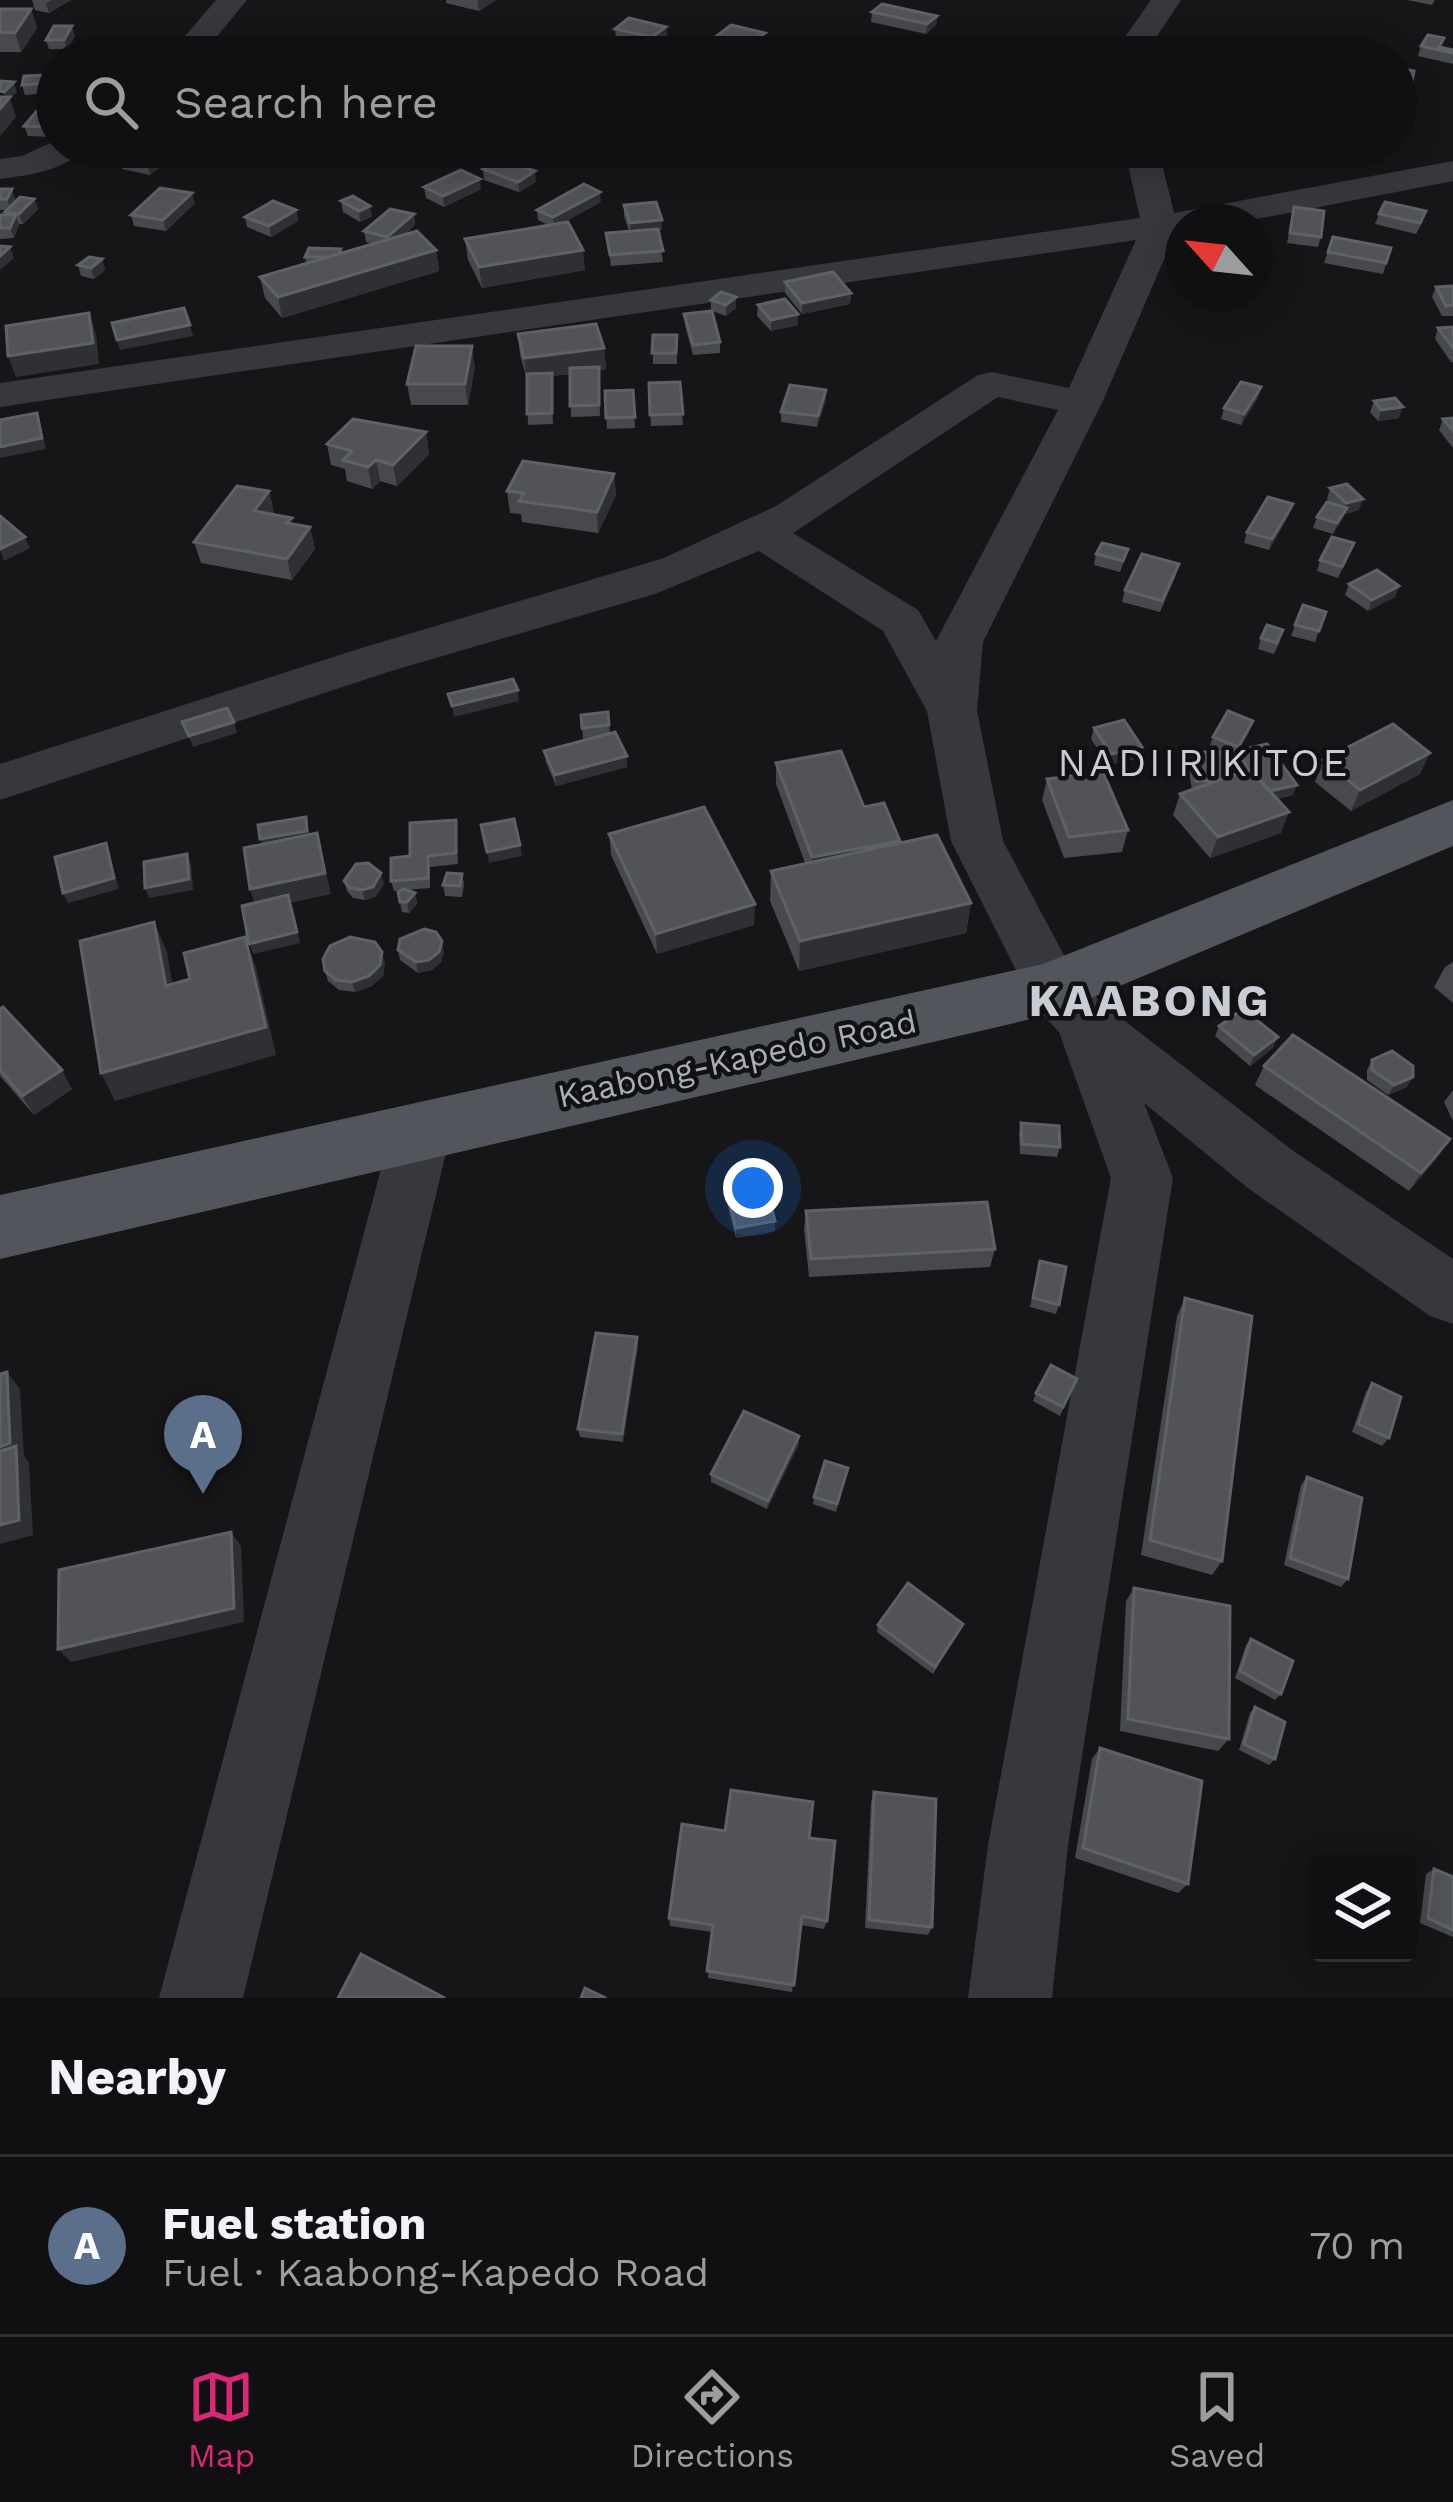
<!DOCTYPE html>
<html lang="en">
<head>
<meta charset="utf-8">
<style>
	:root { --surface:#101012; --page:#1e1e20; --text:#f1f3f6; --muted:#9c9d9f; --line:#303032; --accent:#db2777 }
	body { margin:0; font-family:"Work Sans",sans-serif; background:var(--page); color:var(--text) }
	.controls { position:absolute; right:36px; bottom:36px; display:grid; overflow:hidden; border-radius:12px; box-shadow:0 6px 30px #0003 }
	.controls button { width:108px; height:108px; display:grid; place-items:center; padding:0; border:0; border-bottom:3px solid var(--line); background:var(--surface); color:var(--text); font:60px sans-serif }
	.compass { position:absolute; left:1165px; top:204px; width:108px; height:108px; border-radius:50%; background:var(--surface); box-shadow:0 6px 30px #0003; rotate:297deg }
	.you { position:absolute; left:753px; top:1188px; width:42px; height:42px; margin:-30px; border:9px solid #fff; border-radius:50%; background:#1a73e8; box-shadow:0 0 0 18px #1a73e833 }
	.badge { display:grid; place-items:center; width:78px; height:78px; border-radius:50%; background:var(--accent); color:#fff; font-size:39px; font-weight:700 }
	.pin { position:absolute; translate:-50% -99px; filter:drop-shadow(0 3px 6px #0008) }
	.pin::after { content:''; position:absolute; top:63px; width:42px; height:36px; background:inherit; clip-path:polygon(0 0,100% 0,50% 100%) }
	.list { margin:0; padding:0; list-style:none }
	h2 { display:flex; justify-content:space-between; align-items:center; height:156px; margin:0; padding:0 48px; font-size:51px }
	h2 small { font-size:39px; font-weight:400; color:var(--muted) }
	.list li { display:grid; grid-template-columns:78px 1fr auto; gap:36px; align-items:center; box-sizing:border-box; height:180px; padding:0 48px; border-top:3px solid var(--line) }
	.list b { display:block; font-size:45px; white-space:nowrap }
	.list p { margin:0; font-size:39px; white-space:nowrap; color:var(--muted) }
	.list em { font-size:39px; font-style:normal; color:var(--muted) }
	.icon { flex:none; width:66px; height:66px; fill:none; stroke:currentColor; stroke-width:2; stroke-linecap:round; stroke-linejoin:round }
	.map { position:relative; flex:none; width:1453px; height:1998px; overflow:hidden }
	.search { position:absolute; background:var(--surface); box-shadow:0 6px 30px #0003; left:36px; right:36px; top:36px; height:132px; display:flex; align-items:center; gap:30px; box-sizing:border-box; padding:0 42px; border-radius:66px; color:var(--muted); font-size:45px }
	.sheet { height:336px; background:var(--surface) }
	nav { display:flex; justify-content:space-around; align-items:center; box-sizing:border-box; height:168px; border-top:3px solid var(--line); background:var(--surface); font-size:33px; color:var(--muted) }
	nav a { display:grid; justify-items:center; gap:6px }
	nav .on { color:var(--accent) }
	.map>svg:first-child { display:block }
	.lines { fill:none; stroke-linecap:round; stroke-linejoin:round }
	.minor { fill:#37383d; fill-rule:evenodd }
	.major { fill:#53555c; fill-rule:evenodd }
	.wall { fill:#47494d; fill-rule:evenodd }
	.shaded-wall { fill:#2f3033 }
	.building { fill:#525359; stroke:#5f6168; stroke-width:3 }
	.labels { text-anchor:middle; stroke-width:9; stroke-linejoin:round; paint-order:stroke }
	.street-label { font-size:33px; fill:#a8adb8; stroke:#111113 }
	.quarter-label { font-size:39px; letter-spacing:3px; fill:#c9ccd4; stroke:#111113 }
	.district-label { font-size:45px; font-weight:bold; letter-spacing:3px; fill:#c9ccd4; stroke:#111113 }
</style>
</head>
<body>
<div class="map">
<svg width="1453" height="1998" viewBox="0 0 1453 1998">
	<rect width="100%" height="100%" fill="#161618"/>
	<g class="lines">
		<path class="minor" d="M216,0H247L200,57H167Z
			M1151,0H1181L1143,57H1111Z
			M57,140V147H85C66,171 29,175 0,179V159L22,156Z
			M1124,147H1158L1174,213L1453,161V181L1241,222H1183V233L1175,234L1102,403L983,642L977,711L1003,841L1073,972L1104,1005L1292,1150L1453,1259V1324L1430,1316L1248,1188L1144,1103L1173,1178L1068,1845L1052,1998H968L988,1845L1111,1178L1059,1032L1033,1004L951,841L927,711L883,631L759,551L655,594L388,672L0,800V764L355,650L664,558L776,506L978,375L992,372L1069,388L1136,240L0,407V383L1140,218ZM998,397L1058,410L936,641L918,610L793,533Z
			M422,1103L443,1110L452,1128L243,1998H159L392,1128L401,1110Z"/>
		<path class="major" d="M1453,800V846L1053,1014L0,1259V1195L1043,964Z"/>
	</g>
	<path class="wall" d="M32,0H71L49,13L35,10Z
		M446,0H496L479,11L446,3Z
		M1407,0H1435L1432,5Z
		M0,9H31L37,28L21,52H0Z
		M872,12L937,16L936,25L926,34L871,22Z
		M666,27L667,37L653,47L616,39L615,29Z
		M765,33L764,42L756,49L745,47L737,53L714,47V38Z
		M75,36L67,49H49L46,40Z
		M1421,46L1453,50V64L1418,56Z
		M1396,68L1410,93L1407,103L1396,101Z
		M47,75L50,85L48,93L25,95L22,85Z
		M57,106L52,137L28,136L24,126Z
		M270,147H304L290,157L271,153Z
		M119,158L166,162L150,175L122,169Z
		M483,169L536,182L519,192L484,180Z
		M424,187L481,189L444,207L426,198Z
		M0,189L15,199L13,204L34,199L38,209L23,224H19L14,238L0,239V215H6L5,212L8,210H0Z
		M341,201L372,216L360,222L343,212Z
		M601,202L564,222L585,270L482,288L468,260L465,239L548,225L538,220L537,210Z
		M195,203L166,231L134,226L131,215Z
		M624,205L662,220V230L658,231L663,262L611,266L606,233L629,231L624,216Z
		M1294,207L1321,237L1318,247L1287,243Z
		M296,210L298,221L271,237L247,227L245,217Z
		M414,214L415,225L404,235L436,250L439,271L282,318L265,298L260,277L306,263L305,257L341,249V253L374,244L366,242L364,231Z
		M1379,214L1423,221L1416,234L1375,224Z
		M1333,237L1391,248L1383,274L1324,263Z
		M102,259L105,270L94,279L81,276L78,265Z
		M785,282L851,293L850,304L802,314L785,293Z
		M1453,286V316H1442L1432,297L1436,287Z
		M711,300L736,308L726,316L712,311L720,342V353L693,355L685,325L684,314L711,311Z
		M758,305L798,314V325L771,331L757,316Z
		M1453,327V362H1451L1435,339L1438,328Z
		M518,334L604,348L606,369L599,370L600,416L571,417L570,374L552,376L553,424L528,425L527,379L520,355Z
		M653,335H677V364H653Z
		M475,367L468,405H411L407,384Z
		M680,382L683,425L651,426L649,383Z
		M1261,387L1258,398L1241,425L1221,419L1224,408Z
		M633,390L635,428L607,429L605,391Z
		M826,390V400L817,427L781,422V412Z
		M1374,401L1399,418L1378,421L1370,412Z
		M1453,418V448L1439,430L1443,419Z
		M426,432L429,454L397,486L380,481L372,489L347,481L345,469L331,465L327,444Z
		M614,474L616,495L598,533L522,522L521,514L510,513L507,491Z
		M1330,488L1359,510L1345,514L1333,534L1313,528L1317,517L1330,502L1327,499Z
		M269,491L274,513L273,514L293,525L310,527L315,549L292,580L201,563L194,542Z
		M1289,515L1269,550L1244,543L1247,532Z
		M1354,543L1338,578L1317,571L1320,560Z
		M1128,549L1120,572L1094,565L1096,554Z
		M1176,575L1160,612L1122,602L1125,590Z
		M1349,584L1399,586L1395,597L1368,611L1345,595Z
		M1303,605L1326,612L1315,642L1291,636Z
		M1261,638L1280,641L1274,654L1258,649Z
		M608,712L610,733L627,767L556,786L546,762L544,751L593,738L583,739L581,715Z
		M1094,728L1142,747L1139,758L1108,765L1091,739Z
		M1249,732L1238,751L1293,795L1277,799L1281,833L1210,858L1173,815L1180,794L1192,789L1187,763L1190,752H1220L1209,748L1213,737ZM1228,755L1233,758L1232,762L1240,773L1232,775Z
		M1323,760L1420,774L1351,811L1315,782Z
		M776,763L864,807L899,843L971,903L966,933L799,971L770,901L771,871L805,863L776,784Z
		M1047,779L1128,830L1122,852L1064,858L1042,800Z
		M456,820L458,864L430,867V888L407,890L415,893L417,904L409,913L402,912L398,892L400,891H394L391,881L410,856Z
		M609,834L754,925L657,954L611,855Z
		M462,874L464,885L462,897L445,896L443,885Z
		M344,881L384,884L375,897L365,900L353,898L347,891Z
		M398,950L444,952L441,962L432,970L418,973L400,960Z
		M1453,962V1003L1434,987L1445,967Z
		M385,963L383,976L372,986L355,992L339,990L328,981L325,971Z
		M0,1009L72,1089L34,1115L0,1076Z
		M1219,1026L1273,1048L1250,1066L1215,1036Z
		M1372,1060L1407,1087L1388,1095L1367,1080V1070Z
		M1264,1066L1437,1158L1409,1191L1255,1085Z
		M1453,1090V1121L1444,1102Z
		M1021,1123L1060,1147L1057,1157L1020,1154L1019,1133Z
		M726,1189L775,1221V1231L736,1238L726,1199Z
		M806,1211L995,1249L990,1267L809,1277L804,1229Z
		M1040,1261L1059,1305L1056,1314L1030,1307Z
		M1185,1298L1222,1561L1212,1575L1141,1555L1177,1316Z
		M637,1337L638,1346L623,1442L580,1437L578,1429Z
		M1077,1379L1060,1416L1033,1401L1036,1393Z
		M1372,1383L1389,1438L1382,1446L1352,1432L1366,1392Z
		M799,1444L767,1509L711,1482V1474Z
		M848,1468L836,1512L813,1504L814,1497Z
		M1307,1477L1348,1579L1341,1587L1284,1565L1301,1485Z
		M1134,1588L1229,1739L1218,1751L1120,1731L1126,1601Z
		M963,1624L933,1674L877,1632L878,1625Z
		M1251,1639L1281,1694L1275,1700L1235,1678L1246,1645Z
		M1255,1707L1275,1759L1269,1765L1239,1750L1250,1713Z
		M1100,1748L1188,1884L1178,1893L1075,1858L1092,1759Z
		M874,1792L932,1927L928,1935L865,1928L871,1802Z
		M725,1831L809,1838L827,1921L824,1929L801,1925L792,1992L708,1978L712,1932L670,1926L669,1918Z
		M1434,1869L1453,1877V1937L1420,1923L1426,1874Z"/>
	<path class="shaded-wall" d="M52,0H71L49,13L46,3Z
		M478,0H496L479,11Z
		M31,9L37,28L21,52L15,33Z
		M937,16L936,25L926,34L927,24Z
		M72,26L75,36L67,49L64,40Z
		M666,27L667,37L653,47L652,37Z
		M765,33L764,42L756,49V39Z
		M745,37V47L737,53V43Z
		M14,82L17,92L10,98L16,117L0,136V109L7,101L4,92Z
		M57,117V131L52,137L49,127Z
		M288,147H304L290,157Z
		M163,151L166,162L150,175L147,164Z
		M535,171L536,182L519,192L518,182Z
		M480,179L481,189L444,207L443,196Z
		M12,189L15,199L11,209L7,199Z
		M600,192L601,202L554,228L553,217Z
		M192,193L195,203L166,231L163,220Z
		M34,199L38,209L23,224L19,214Z
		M370,206L372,216L360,222L359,211Z
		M296,210L298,221L271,237L269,226Z
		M414,214L415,225L389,247L387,237Z
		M16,215L19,225L14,238L10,228Z
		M662,220V230L630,234V223Z
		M10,247L14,258L0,270V256Z
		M436,250L439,271L282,318L278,297Z
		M583,250L585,270L482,288L479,267Z
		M102,259L105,270L94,279L91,268Z
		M851,293L850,304L802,314V303Z
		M736,297V308L726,316V305Z
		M89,313L96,334L99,364L16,377L8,356Z
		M798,314V325L771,331V320Z
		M190,325L193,336L120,350L117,340Z
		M472,346L475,367L468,405L465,384Z
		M604,348L606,369L599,370L600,416L599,370L552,376L553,424L552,413L527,379L524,358Z
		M1261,387L1258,398L1241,425L1244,414Z
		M826,390V400L817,427L818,416Z
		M1403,407L1399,418L1378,421L1381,410Z
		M37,413L46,449L0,458V447Z
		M426,432L429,454L397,486L393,465Z
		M376,460L380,481L372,489L368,467Z
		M614,474L616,495L598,533L597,512Z
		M269,491L274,513L260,532L254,511Z
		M1363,499L1359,510L1345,514L1333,534L1346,503Z
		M1293,504L1289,515L1269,550L1272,539Z
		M310,527L315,549L292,580L287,559Z
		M25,537L30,548L4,561L0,549Z
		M1399,586L1395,597L1368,611L1372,600Z
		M518,690L519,701L454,717L452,706Z
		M234,722L237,733L193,747L189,736Z
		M1142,747L1139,758L1108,765L1111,754Z
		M1430,753L1420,774L1351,811L1360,790Z
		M627,756V767L556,786L555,775Z
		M1297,785L1293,795L1261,803L1265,792Z
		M1289,812L1281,833L1210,858L1218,837Z
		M306,817L311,842L264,850L260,839Z
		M317,833L331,894L290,903L300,943L253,954L249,944L257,910L250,889Z
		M900,841L897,862L810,878L812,857Z
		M106,843L119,889L68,903L63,893Z
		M520,845L522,856L489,863L487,852Z
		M187,854L191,864L193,890L149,898L145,888Z
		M381,873L384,884L375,897L365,900L362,890Z
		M415,893L417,904L409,913L407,902Z
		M971,903L966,933L799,971L800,941Z
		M755,904L754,925L657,954L656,934Z
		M154,922L167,952L178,1015L166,986Z
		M245,937L256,967L276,1055L115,1101L101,1073Z
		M442,941L444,952L441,962L432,970L418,973L416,962Z
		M382,952L385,963L383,976L372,986L355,992L352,982Z
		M1278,1037L1273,1048L1250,1066L1254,1055Z
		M62,1070L72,1089L34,1115L22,1096Z
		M1413,1077L1407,1087L1388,1095L1394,1085Z
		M1450,1139L1437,1158L1409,1191L1421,1173Z
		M775,1221V1231L736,1238V1228Z
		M637,1337L638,1346L623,1442L622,1434Z
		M7,1372L20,1389L24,1456L29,1462L33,1535L0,1544V1447Z
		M799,1436V1444L767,1509L768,1501Z
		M231,1532L241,1546L244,1622L71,1662L58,1649Z"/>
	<path class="building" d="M882,4L937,16L927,24L872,12Z
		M0,9H31L15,33L0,32Z
		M629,18L666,27L652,37L615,29Z
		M731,25L765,33L756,39L745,37L737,43L714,38Z
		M54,26H72L64,40H46Z
		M1428,35L1444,38L1439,47L1453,50V53L1421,46Z
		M1396,68L1414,71L1410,93L1396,91Z
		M47,75L45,83L22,85L24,76Z
		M0,81L14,82L4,92L0,91Z
		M0,97H10L0,109Z
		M41,106H57V117L49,127L24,126Z
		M134,147H139L163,151L147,164L119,158Z
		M500,159L535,171L518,182L483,169Z
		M461,170L480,179L443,196L424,187Z
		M584,184L600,192L553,217L537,210Z
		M160,188L192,193L163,220L131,215Z
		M0,189H12L7,199H0Z
		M353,196L370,206L359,211L341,201Z
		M20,197L34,199L19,214L5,212Z
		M273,201L296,210L269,226L245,217Z
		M656,202L662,220L630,223L624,205Z
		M1385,202L1426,211L1420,223L1379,214Z
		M1294,207L1324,211L1321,237L1290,233Z
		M390,209L414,214L387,237L364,231Z
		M0,215H16L10,228H0Z
		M568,222L583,250L479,267L465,239Z
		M658,229L663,251L610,255L606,233Z
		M417,231L436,250L278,297L260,277Z
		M1333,237L1391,248L1386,263L1328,252Z
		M0,246L10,247L0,256Z
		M309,248L341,249L339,254L327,257H305Z
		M89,257L102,259L91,268L78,265Z
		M833,272L851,293L802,303L785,282Z
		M1453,286V305L1446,306L1436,287Z
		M721,292L736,297L726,305L711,300Z
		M785,299L798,314L771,320L758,305Z
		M184,308L190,325L117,340L112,323Z
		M712,311L720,342L693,345L684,314Z
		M89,313L93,343L8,356L6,326Z
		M596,324L604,348L524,358L518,334Z
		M1453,327V348L1438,328Z
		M653,335H677L676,353H652Z
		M416,346H472L465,384H407Z
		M599,367V405L570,406V368Z
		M552,373V413L527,414V374Z
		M680,382L683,414L650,415L649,383Z
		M1241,382L1261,387L1244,414L1224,408Z
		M790,385L826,390L818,416L781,412Z
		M633,390L635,417L606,418L605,391Z
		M1395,398L1403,407L1381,410L1374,401Z
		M37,413L42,438L0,447V420Z
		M1453,418V431L1443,419Z
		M353,419L426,432L393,465L376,460L368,467L343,460L352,451L327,444Z
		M523,461L614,474L597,512L519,501L524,493L507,491Z
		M1347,484L1363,499L1346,503L1330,488Z
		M237,486L269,491L254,511L292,518L287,523L310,527L287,559L194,542Z
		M1268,497L1293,504L1272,539L1247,532Z
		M1327,502L1347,508L1337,523L1317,517Z
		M0,516L25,537L0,549Z
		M1332,537L1354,543L1342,567L1320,560Z
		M1102,543L1128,549L1123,561L1096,554Z
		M1142,554L1179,564L1162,601L1125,590Z
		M1377,570L1399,586L1372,600L1349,584Z
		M1303,605L1326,612L1319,631L1295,625Z
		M1267,625L1283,630L1277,643L1261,638Z
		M513,679L518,690L452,706L448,694Z
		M227,708L234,722L189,736L182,722Z
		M1228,711L1253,721L1238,747L1213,737Z
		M608,712L609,725L582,728L581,715Z
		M1124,720L1142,747L1111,754L1094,728Z
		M1393,724L1430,753L1360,790L1323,760Z
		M615,732L627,756L555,775L544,751Z
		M1267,744L1297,785L1270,791L1249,770L1236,751Z
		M841,751L864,807L884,803L900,841L812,857L776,763Z
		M1190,752H1227L1232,775L1216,781H1196Z
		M1250,769L1289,812L1218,837L1180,794Z
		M1103,772L1128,830L1069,837L1047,779Z
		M704,807L755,904L656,934L609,834Z
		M306,817L307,831L260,839L258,825Z
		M514,819L520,845L487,852L481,825Z
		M456,820V853L428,856V878L391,881V858L410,856V823Z
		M317,833L325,873L250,889L244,848Z
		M937,835L971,903L800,941L771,871Z
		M106,843L114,878L63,893L55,857Z
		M187,854L189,879L145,888L144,862Z
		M368,863L381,873L373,887L362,890L350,888L344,881L356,864Z
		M447,873L462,874L460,886L443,885Z
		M404,889L415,893L407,902H400L398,892Z
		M288,895L297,932L249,944L242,906Z
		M154,922L166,986L190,979L184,953L245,937L266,1027L101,1073L80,941Z
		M424,929L436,932L442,941L439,952L429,960L416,962L398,950L400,939Z
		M350,937L375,942L382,952L380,965L369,976L352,982L336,980L325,971L323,959L330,946Z
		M3,1007L62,1070L22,1096L0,1070V1009Z
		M1243,1009L1278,1037L1254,1055L1219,1026Z
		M1293,1035L1450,1139L1421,1173L1264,1066Z
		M1392,1051L1413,1066V1077L1394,1085L1372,1070V1060Z
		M1021,1123L1059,1126L1060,1147L1022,1144Z
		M765,1182L775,1221L736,1228L726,1189Z
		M987,1202L995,1249L811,1259L806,1211Z
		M1040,1261L1066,1267L1059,1305L1033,1298Z
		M1185,1298L1252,1316L1222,1561L1150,1540Z
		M596,1333L637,1337L622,1434L578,1429Z
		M1051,1365L1077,1379L1063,1407L1036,1393Z
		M7,1372L10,1443L0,1447V1374Z
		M1372,1383L1401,1397L1389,1438L1358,1424Z
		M744,1411L799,1436L768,1501L711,1474Z
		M16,1446L19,1520L0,1525V1451Z
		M825,1461L848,1468L837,1504L814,1497Z
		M1307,1477L1362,1498L1348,1579L1290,1558Z
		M231,1532L234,1608L58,1649L59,1570Z
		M908,1583L963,1624L935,1667L878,1625Z
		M1134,1588L1230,1606L1229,1739L1128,1719Z
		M1251,1639L1293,1661L1281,1694L1240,1671Z
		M1255,1707L1285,1722L1275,1759L1244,1744Z
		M1100,1748L1202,1781L1188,1884L1083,1848Z
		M731,1790L813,1802L809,1838L835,1841L827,1921L802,1916L794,1985L707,1971L713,1925L669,1918L682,1824L725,1831Z
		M874,1792L936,1799L932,1927L869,1920Z
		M1434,1869L1453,1877V1930L1428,1918Z
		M361,1954L445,1998H338Z
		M585,1988L606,1998H581Z"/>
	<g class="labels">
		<g class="street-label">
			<text transform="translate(737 1058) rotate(-12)" y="12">Kaabong-Kapedo Road</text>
		</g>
		<g class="quarter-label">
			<text x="1204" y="776">NADIIRIKITOE</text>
		</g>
		<g class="district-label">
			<text x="1150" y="1016">KAABONG</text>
		</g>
	</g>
</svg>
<div class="controls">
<button><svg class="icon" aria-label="layers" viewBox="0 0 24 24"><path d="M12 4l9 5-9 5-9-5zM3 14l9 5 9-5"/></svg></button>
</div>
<svg class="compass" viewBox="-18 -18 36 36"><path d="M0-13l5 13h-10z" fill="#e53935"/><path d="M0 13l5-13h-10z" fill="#9c9d9f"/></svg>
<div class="you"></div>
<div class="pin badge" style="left:203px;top:1494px;background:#5c6f8a">A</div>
<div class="search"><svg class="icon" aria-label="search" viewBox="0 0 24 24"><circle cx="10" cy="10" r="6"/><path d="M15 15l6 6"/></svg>Search here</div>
</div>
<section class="sheet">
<h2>Nearby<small></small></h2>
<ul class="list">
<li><span class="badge" style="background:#5c6f8a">A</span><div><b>Fuel station</b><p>Fuel · Kaabong-Kapedo Road</p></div><em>70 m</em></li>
</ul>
</section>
<nav>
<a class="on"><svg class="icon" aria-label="map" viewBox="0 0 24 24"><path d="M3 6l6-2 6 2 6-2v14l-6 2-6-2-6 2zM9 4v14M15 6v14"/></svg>Map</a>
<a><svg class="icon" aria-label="directions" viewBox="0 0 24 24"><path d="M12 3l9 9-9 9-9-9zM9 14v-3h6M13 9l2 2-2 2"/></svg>Directions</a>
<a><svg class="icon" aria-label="saved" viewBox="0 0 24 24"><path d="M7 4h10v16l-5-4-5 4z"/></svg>Saved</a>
</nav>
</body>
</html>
